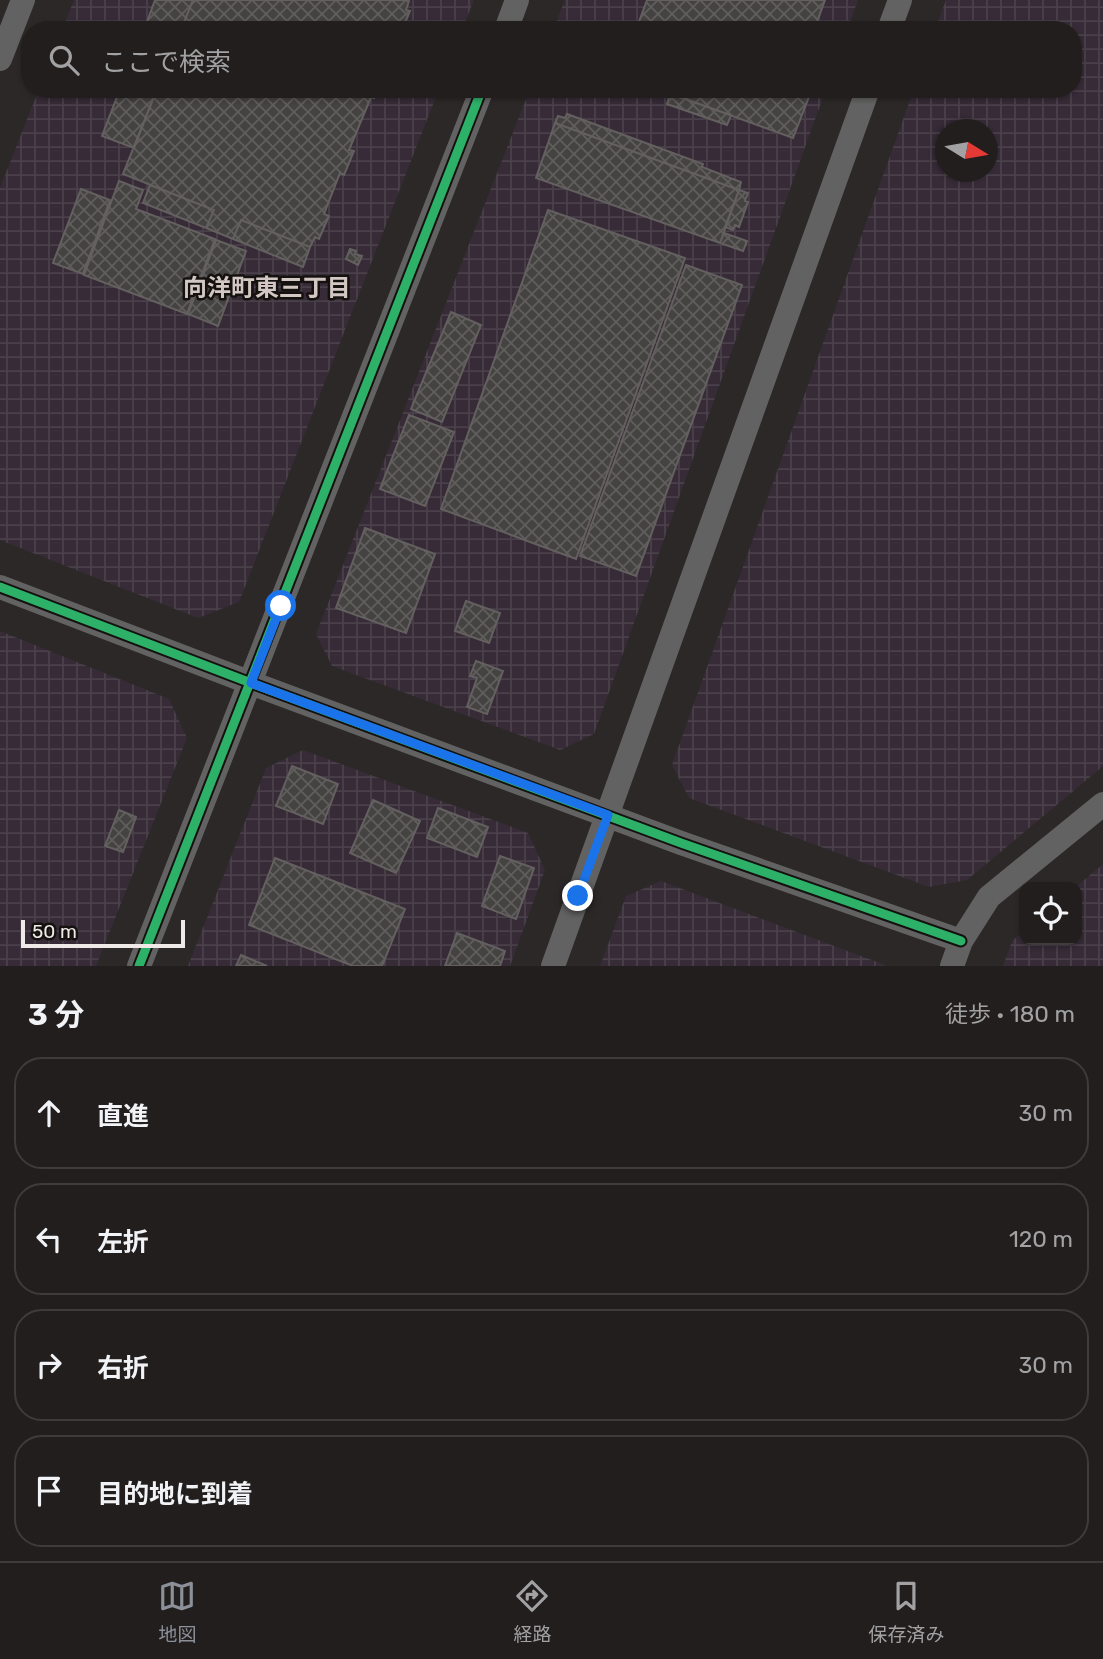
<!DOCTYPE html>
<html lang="ja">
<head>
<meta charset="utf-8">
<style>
	:root { --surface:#211e1d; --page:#2d2b2a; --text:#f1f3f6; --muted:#a2a2a4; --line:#3e3c3b; --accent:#8c9099 }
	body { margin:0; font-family:Rubik,"Noto Sans JP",sans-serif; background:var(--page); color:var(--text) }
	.controls { position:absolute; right:21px; bottom:21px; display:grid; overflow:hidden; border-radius:14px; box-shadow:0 2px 5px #0004 }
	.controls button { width:63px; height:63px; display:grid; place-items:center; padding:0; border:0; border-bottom:2px solid var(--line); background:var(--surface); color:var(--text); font:35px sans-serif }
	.compass { position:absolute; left:935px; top:119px; width:63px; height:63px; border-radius:50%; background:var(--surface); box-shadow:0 2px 5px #0004; rotate:101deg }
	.scale { position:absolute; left:21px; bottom:18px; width:164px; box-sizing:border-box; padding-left:7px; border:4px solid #efe9e7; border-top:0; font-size:19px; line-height:24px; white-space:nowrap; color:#efe9e7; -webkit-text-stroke:5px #14110f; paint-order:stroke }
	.stop { position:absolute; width:21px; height:21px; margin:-16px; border:5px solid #1a73e8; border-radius:50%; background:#fff }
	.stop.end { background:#1a73e8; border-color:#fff; box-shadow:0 2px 7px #0008 }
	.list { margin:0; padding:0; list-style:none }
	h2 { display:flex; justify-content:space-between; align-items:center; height:91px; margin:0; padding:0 28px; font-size:30px }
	h2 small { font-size:23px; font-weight:400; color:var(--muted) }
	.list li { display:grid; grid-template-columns:46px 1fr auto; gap:21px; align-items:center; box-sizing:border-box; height:112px; margin:0 14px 14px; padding:0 14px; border:2px solid var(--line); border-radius:28px }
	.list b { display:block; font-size:26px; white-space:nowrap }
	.list em { font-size:23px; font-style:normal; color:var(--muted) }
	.icon { flex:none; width:38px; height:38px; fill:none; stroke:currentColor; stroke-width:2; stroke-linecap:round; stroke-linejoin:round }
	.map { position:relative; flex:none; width:1103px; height:966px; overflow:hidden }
	.search { position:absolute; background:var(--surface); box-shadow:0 2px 5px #0004; left:21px; right:21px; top:21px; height:77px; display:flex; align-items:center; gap:18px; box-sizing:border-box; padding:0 24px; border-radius:28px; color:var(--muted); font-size:26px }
	.sheet { height:595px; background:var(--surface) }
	nav { display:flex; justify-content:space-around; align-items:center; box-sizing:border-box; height:98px; border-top:2px solid var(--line); background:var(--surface); font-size:19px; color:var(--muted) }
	nav a { display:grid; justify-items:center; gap:4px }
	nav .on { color:var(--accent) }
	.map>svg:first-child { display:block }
	.industrial { fill:url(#industrial-grid); fill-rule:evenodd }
	.building { fill:url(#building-cross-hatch); stroke:#646060; stroke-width:2 }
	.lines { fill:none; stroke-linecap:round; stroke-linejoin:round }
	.minor { stroke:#636263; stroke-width:24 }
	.cycleway-casing { stroke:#14110f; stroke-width:13 }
	.cycleway { stroke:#2db169; stroke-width:9 }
	.route { stroke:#1a73e8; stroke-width:9 }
	.labels { text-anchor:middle; stroke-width:5; stroke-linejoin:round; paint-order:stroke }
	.neighbourhood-label { font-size:24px; font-weight:bold; fill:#d2c7c3; stroke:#14110f }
</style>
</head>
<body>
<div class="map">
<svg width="1103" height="966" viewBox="0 0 1103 966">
	<defs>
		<pattern id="industrial-grid" width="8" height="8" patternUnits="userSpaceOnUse" patternTransform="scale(1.75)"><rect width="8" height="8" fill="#362b37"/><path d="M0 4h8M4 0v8" fill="none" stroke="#4a404a"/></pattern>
		<pattern id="building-cross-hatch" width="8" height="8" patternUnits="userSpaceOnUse" patternTransform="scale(1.75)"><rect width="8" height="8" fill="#454242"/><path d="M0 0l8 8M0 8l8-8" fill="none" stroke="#605d5d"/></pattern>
	</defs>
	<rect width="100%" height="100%" fill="#2c2827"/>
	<path class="industrial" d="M74,0H474L462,30H62Z
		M565,0H858L847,30H553Z
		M946,0H1103V766L967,880L929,887L689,798L672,765L914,89H1073V30H935ZM946,130H988V172H946Z
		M39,89H439L239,602L198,618L0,540V188Z
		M530,89H826L594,734L560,750L332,666L316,634Z
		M0,631L169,699L187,738L96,966H0Z
		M303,750L528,833L545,870L510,966H188L266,768Z
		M1103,864V966H1003L1012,941L1024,931V940H1077L1076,887Z
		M661,881L885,965L886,966H600L626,896Z"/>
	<path class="building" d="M155,0H193L181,30H144Z
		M193,0H408L409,1L406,10L410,11L402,30H181Z
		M647,0H825L814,30H636Z
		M120,89H157L134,148L102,136Z
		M157,89H378L374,98L371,97L349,150L354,151L344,175L340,173L324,214L329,216L319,239L315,237L310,247L241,220L233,239L206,228L214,210L123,174Z
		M658,89H812L793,138Z
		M670,94L731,115L727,125L667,104Z
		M567,114L703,164L702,167L741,182L739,190L555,123L558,116L565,118Z
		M555,123L739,190L720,243L536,178Z
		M119,181L143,190L136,209L215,239L187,314L84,275Z
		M150,185L214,210L206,228L143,203Z
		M81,189L110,200L83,274L53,263Z
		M739,190L748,193L745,201L748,202L739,227L735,225L733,230L725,227Z
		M548,210L685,258L576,559L441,509Z
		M241,220L310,247L303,267L233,239Z
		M724,233L747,241L743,251L720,243Z
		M216,240L246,251L218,326L188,314Z
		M350,249L356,251L355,254L362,256L358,265L346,259Z
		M686,265L742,285L636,576L580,556Z
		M451,312L481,325L442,422L411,409Z
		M409,415L454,432L425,506L380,489Z
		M365,528L435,554L406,633L336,608Z
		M466,601L500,613L489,643L455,631Z
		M476,661L503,671L487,714L467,707L477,678L470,676Z
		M292,766L338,784L323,824L276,806Z
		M373,800L420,821L396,873L350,853Z
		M438,808L488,827L477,857L427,838Z
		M119,810L136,817L123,852L105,846Z
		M500,856L534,868L516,919L482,906Z
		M275,858L405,909L382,966H353L249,925Z
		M457,933L505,951L500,966H445Z
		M241,955L267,966H236Z"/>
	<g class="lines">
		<path class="minor" d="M506,30L517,0
			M889,30L900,0
			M0,59L23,0
			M0,587L251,683L681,843L961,941
			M139,966L482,89
			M553,966L868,89
			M952,966L961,941L989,897L1103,804"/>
		<g class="cycleway-casing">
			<path id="cycleway" d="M0,587L251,683L681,843L961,941
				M139,966L482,89"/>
		</g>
		<use href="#cycleway" class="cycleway"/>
	</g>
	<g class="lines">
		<path class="route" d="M281,606L251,683L608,815L578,896"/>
	</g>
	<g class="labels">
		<g class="neighbourhood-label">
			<text x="267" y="296">向洋町東三丁目</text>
		</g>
	</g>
</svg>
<div class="controls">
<button><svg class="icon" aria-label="locate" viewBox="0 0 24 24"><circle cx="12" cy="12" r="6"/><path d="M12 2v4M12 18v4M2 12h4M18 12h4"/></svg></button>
</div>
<svg class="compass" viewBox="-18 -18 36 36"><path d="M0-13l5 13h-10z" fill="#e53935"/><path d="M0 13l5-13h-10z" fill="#a2a2a4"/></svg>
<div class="scale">50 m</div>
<div class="stop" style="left:281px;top:606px"></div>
<div class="stop end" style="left:578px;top:896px"></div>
<div class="search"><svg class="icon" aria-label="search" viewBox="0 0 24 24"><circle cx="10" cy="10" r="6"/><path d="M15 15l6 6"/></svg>ここで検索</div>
</div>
<section class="sheet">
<h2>3 分<small>徒歩 · 180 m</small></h2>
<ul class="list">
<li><svg class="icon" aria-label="ahead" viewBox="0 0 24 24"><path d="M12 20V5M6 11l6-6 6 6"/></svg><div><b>直進</b></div><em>30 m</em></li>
<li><svg class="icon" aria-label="left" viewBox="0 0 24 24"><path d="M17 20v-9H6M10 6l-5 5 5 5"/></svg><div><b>左折</b></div><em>120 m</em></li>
<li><svg class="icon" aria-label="right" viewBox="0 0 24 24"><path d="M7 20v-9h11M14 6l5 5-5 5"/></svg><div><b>右折</b></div><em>30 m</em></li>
<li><svg class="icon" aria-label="arrive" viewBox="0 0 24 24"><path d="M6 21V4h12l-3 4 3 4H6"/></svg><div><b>目的地に到着</b></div></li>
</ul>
</section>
<nav>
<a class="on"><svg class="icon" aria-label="map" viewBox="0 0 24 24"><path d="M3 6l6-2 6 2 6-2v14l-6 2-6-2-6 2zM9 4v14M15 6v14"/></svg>地図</a>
<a><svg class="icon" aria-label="directions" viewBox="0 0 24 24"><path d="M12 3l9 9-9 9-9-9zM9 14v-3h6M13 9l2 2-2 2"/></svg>経路</a>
<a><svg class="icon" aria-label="saved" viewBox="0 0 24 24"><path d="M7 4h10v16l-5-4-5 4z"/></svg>保存済み</a>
</nav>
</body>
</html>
